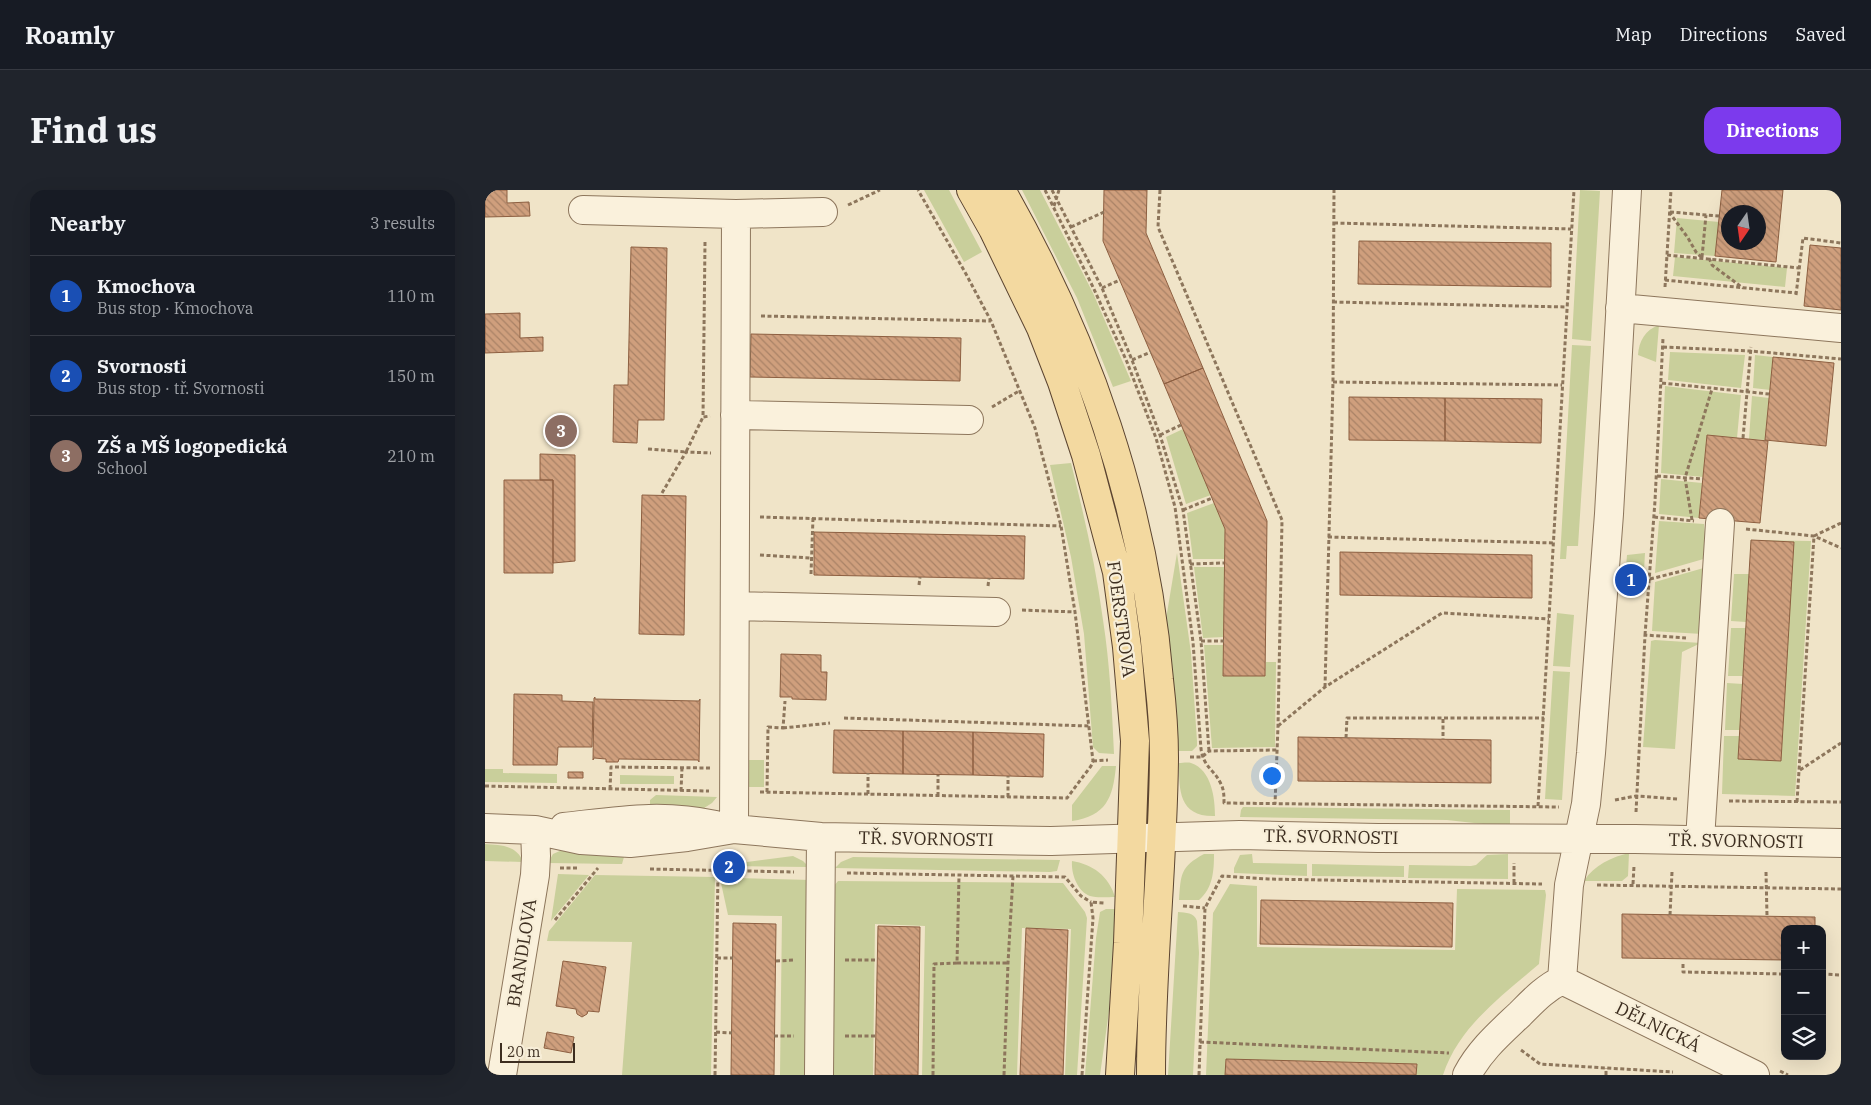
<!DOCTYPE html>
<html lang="en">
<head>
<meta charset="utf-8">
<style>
	:root { --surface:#171b24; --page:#20242c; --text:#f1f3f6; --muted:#9ea1a6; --line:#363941; --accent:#7c3aed }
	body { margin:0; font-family:"IBM Plex Serif",serif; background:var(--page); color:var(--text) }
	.controls { position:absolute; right:15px; bottom:15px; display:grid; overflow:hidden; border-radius:10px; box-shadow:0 5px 20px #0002 }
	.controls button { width:45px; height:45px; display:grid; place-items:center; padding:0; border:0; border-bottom:1px solid var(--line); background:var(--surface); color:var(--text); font:25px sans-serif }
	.compass { position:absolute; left:1236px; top:15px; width:45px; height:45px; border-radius:50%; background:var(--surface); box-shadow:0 5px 20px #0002; rotate:193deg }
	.scale { position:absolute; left:15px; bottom:12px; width:75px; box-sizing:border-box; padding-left:5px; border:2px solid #3d2e20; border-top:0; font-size:14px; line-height:18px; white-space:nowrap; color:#3d2e20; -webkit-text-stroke:4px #f7eed8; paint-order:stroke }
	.you { position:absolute; left:786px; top:585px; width:18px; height:18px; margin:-12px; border:4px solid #fff; border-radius:50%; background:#1a73e8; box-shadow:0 0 0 8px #1a73e833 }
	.badge { display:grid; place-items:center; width:32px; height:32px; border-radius:50%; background:var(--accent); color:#fff; font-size:16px; font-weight:700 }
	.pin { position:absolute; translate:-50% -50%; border:2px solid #fff; box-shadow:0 1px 5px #0006 }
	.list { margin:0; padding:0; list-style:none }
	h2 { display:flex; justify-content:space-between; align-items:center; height:65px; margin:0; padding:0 20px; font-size:21px }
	h2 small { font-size:16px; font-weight:400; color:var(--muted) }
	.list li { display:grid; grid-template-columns:32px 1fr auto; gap:15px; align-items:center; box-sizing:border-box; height:80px; padding:0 20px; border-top:1px solid var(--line) }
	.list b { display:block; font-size:19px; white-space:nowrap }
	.list p { margin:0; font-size:16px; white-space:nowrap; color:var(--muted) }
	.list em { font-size:16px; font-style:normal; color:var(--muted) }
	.icon { flex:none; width:28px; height:28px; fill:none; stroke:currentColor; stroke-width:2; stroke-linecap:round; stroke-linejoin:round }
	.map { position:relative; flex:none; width:1356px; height:885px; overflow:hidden; border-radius:15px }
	header { display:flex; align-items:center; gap:30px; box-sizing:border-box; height:70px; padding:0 25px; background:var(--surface); border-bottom:1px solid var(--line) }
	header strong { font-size:24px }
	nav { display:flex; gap:28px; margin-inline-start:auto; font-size:18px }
	.intro { display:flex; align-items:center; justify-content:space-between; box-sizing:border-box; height:120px; padding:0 30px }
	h1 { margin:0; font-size:35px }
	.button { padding:12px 22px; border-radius:15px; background:var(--accent); color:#fff; font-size:18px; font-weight:700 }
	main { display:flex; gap:30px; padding:0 30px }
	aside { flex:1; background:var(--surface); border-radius:15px; box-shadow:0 5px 20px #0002 }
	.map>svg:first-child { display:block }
	.green { fill:#c9cf9b }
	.building { fill:url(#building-back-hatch); stroke:#8d5f41; fill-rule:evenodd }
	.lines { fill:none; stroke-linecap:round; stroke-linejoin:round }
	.minor-casing { stroke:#8d765c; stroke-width:30 }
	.major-casing { stroke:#5b4430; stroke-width:30 }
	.path { stroke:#8d765c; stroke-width:3; stroke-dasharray:4 2.5; stroke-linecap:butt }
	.minor { stroke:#faf1dc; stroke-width:28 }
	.major { stroke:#f3d9a0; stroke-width:28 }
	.labels { text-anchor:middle; stroke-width:4.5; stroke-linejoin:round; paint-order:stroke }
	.street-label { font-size:18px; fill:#3d2e20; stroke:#f7eed8 }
</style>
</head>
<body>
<header>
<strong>Roamly</strong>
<nav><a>Map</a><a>Directions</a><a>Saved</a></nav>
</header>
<div class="intro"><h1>Find us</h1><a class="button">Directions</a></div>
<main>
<aside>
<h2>Nearby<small>3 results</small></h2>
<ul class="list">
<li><span class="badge" style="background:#1a4fb4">1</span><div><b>Kmochova</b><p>Bus stop · Kmochova</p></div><em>110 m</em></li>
<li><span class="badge" style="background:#1a4fb4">2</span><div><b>Svornosti</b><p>Bus stop · tř. Svornosti</p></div><em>150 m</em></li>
<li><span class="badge" style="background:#8d6e63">3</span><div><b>ZŠ a MŠ logopedická</b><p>School</p></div><em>210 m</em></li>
</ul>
</aside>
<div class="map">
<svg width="1356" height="885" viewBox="0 0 1356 885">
	<defs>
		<pattern id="building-back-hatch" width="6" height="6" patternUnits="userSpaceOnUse" patternTransform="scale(1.25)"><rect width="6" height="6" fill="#cf9f7d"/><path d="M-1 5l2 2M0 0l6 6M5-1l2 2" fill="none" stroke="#a98266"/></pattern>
	</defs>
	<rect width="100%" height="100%" fill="#f0e4c8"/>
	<path class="green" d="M439,0H464L497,62L479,72Z
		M537,0H555L608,103L646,191L628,197L592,108Z
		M1095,0L1115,1L1106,151L1087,149Z
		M1192,28L1234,32L1230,66L1189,63Z
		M1190,67L1302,78L1300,97L1188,86Z
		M1174,135L1171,172L1153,165C1154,151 1160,140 1174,135Z
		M1087,155L1106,156L1093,356H1082L1081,369H1075Z
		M1185,162L1260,165L1256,198L1183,190Z
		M1270,165L1288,167L1285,200L1268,198Z
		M1180,196L1256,205L1252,248L1222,245L1218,287L1176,283Z
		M1267,206L1284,208L1280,250L1264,249Z
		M698,239L726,305L701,314L681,247Z
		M586,273C599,325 611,377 618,430C625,475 627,519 629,564L614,563L608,557L599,444L586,367L565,275Z
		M1176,289L1217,293L1214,328L1174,324Z
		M729,313L740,339L739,369H708L702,323Z
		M1174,331L1219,334L1222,368L1170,383Z
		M1266,350L1326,351L1310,606L1237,604L1239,546H1255L1253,569L1296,571L1308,352Z
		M692,363L706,463L712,551V556L707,561H693L681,429Z
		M1160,363L1158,399L1148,400L1149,390L1152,389L1153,377H1141L1142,365Z
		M709,377H740L739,447L718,448Z
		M1222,377L1217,444L1167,441L1170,392Z
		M1249,384H1264L1261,432L1246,431Z
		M1072,423L1089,425L1085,477L1068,476Z
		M1246,438H1261L1258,486H1243Z
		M1170,450L1216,453L1197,462L1190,559L1158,557L1166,451Z
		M719,455H738V486H780L781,472H791L790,557L727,558Z
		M1068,481L1085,482L1077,610L1060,609Z
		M1242,493L1258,494L1255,540H1240Z
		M262,570H279V597H261Z
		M694,573C697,573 703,572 706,573C727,580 730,609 730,626C694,627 694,601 694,573Z
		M617,576H631C628,608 621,626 587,631V615Z
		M0,579H18V583L72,584V593L0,592Z
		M135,585L189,586V594H135Z
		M171,605L232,607L227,613L216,620L165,621V610Z
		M758,617L1025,620V637L962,630L755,627L756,620Z
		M0,654C15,655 32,655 38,672L0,671Z
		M77,660L95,661L139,667L137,674H133L63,673L68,664Z
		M1144,663L1143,686L1137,691H1099C1109,675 1127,667 1144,663Z
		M719,664H729C729,681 728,698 714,710H694C696,684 695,677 719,664Z
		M767,664L768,673L822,674V686L749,683V678L755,665Z
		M1023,664V689L923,688L924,675L986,676L991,675L1002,665Z
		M308,666L318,671L324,677L248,676L262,672Z
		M368,667L575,670L572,681L565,682L350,678L356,672Z
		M587,671C607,674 624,686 630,707C623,707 611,708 605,706C592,701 586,683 587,671Z
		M827,674L919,676V687L827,686Z
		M73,684L104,685L66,731Z
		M63,685L64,690L49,780H45Z
		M110,685L230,687L226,885H137L147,752L62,751L64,741Z
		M253,688L327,690L325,885H295L297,726L243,725L236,693L253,694Z
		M353,691L578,693L600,722L602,728L592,885H580L586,739L537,738L532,885H437L440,736L390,734L388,885H343L348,697Z
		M745,694L772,696V757L970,760L972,699L1060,700L1061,705L1054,774C1017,806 974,836 958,885H721L728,723Z
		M621,719H631L624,821L615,885H600L611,748L615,722Z
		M693,722C701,723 709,722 712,731L714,763L708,885H683Z"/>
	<path class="building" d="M0,0H22V13L44,12L45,26L0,27Z
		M619,0H662L661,43L718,178L679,194L618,51Z
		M1237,0H1298L1291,72L1230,66ZM1244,22H1274V52H1244Z
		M874,51L1066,53V97L873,94Z
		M1325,55L1356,58V120L1319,116Z
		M146,57L182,58L179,230H153L152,253L128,252L129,195H143Z
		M35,123V148L58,147V161L0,163V124Z
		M266,144L476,148L475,191L265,187Z
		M1288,167L1349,173L1341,256L1280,250Z
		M718,178L782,331L780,486H738L740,339L679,194Z
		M864,207L960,208V251L864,250Z
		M960,208L1057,209L1056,253L960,251Z
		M1222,245L1283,251L1275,333L1214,328Z
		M55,264L90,265V371L68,373V290H55Z
		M19,290H68V383H19Z
		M157,305L201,306L199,445L154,444Z
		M329,342L540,346L539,389L329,385Z
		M1266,350L1309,352L1296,571L1253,569Z
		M855,362L1047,365V408L855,405Z
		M296,464L336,465V482H342L341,510L307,509V507H295Z
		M29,504L77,505V511L108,512L107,557H73L72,575H28Z
		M110,507V509L214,511L215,509L214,572L213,570L134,569L133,572H121V569L109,568L108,570L109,508Z
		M349,540L418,541V584L348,583Z
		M418,541L488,542V585L418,584Z
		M488,542L559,544L558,587L488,585Z
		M813,547L1006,550V593L813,591Z
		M83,582H98V588H83Z
		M237,686H252V692H237Z
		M776,710L968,713L967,757L775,754Z
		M1137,724L1330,727V739H1300V770L1137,768Z
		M248,733L291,734L289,885H246Z
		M393,736L435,737L433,885H390Z
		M541,738L583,740L578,885H535Z
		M78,771L121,777L114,822L103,821L102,824L97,827L92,824L91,819L71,816Z
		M62,842L89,847L86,863L59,858Z
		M741,869L932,874L931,885H740Z"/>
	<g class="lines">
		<g class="minor-casing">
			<path id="minor" d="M98,20L251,24L249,639
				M251,24L338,22
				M1135,118L1356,138
				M250,225L484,230
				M250,416L511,422
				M79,637C133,631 176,623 230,635
				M0,638L50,640L96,650L145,653L202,647L249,639L336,647L566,651L755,645L893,648L1150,649L1356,653
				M1215,650L1235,333
				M1077,790L1084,695L1101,614L1106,563L1124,324L1142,0
				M1077,790L1270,885
				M17,885L50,685L51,666L50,640
				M334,885L336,647
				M982,885C995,860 1015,843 1035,824C1048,811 1060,798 1077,790"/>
		</g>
		<g class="major-casing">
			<path id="major" d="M486,0L508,39L556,138L577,192L601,265L632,382L642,457L650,551L643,753L635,885
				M516,0C602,150 660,317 674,490C677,516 679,542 679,568C678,674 666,779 666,885"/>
		</g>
		<path class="path" d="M560,0L608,97L642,172L671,248L690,317L708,452L716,559C719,578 729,579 736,594C739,600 739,606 739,613L1074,617
			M567,0L617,98L647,170L675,245L698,320L716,451L724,561
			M675,0L673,37L797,330L793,536L790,614
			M363,15L395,0
			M569,16L574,0
			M1184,22L1203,48L1211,62L1216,67
			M1185,22L1234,26
			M849,33L1086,39
			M586,37L619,22
			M220,52L218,227L225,226
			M1182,65L1314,78
			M1217,67L1221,25
			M1224,68L1227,75L1258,98
			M1180,90L1311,103
			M1180,97L1186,0
			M617,98L635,90
			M1311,105L1318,48L1356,53
			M848,112L1082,117
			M276,126L506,131
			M1178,157L1265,161L1356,169
			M647,170L666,162
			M848,192L1077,195
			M1177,193L1284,204
			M507,217L534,201
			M675,245L696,235
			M1258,248L1266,157
			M163,259L201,262L218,227
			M1172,286L1218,289
			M177,303L201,262L226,263
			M698,320L727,308
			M275,327L576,336
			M1169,327L1209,331
			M1207,330L1200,288L1227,199
			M1261,339L1329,346L1356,358
			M1329,346L1356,333
			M843,347L1069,353
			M275,365L326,368
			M705,374L739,373
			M326,384L328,328
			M1165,389L1205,379
			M434,395L435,387
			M503,396L504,388
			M537,420L590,422
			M1160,445L1170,311L1178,148
			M716,451H739
			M840,497L848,192L849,0
			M359,528L604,536
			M958,529V549
			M793,536L840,497L957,423L1064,429
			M298,538L345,533
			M861,548L862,528H1059
			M705,567H717L724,561L792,560
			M608,571L623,570
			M1315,580L1356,553
			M0,596L224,601
			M125,599L126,577L225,578
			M196,601L197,578
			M275,602L582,608L606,576L608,571L590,422L576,336L550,238L506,131L481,84L433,0
			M282,602L283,537L298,538L300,511
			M383,604V583
			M453,606V585
			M523,607V586
			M1130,610L1151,606L1193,609
			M1244,611L1356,612
			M1312,612L1329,346
			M1053,616L1089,0
			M1151,622L1160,445L1201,448
			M75,678H94
			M165,679L309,682
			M1281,682L1282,726
			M362,683L580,687L596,706L606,712
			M1029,693V673
			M1148,694L1149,676
			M1112,695L1356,699
			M698,716L720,718
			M1185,725L1187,682
			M70,730L113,678
			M232,768H248
			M360,770H392
			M291,771L309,770
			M472,773H523
			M1198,774V782L1300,784
			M1337,784L1356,785
			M231,842L247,843
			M289,846H309
			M360,846H391
			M715,852L964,863
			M1036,860L1055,874L1188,882
			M1295,881L1303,885
			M230,885L233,681
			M448,885L449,774L472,773L474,686
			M519,885L523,773L528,686
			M597,885L608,728L606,712L619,713
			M714,885L720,718L737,686L783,689L1057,694
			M1121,885V878"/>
		<use href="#minor" class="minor"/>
		<use href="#major" class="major"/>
	</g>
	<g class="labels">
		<g class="street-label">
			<text transform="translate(636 429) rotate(82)" y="6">FOERSTROVA</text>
			<text transform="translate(846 647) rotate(1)" y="6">TŘ. SVORNOSTI</text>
			<text transform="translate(441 649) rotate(1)" y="6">TŘ. SVORNOSTI</text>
			<text transform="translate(1251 651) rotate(1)" y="6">TŘ. SVORNOSTI</text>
			<text transform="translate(37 763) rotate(-81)" y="6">BRANDLOVA</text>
			<text transform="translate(1173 837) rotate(26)" y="6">DĚLNICKÁ</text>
		</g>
	</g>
</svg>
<div class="controls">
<button>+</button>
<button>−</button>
<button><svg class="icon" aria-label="layers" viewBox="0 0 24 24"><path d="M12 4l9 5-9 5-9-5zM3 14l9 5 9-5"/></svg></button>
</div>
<svg class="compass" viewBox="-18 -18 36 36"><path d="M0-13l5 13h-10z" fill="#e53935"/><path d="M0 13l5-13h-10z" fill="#9ea1a6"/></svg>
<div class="scale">20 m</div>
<div class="you"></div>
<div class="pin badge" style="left:1146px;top:390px;background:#1a4fb4">1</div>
<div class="pin badge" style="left:244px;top:677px;background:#1a4fb4">2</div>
<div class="pin badge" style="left:76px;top:241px;background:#8d6e63">3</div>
</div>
</main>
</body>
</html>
